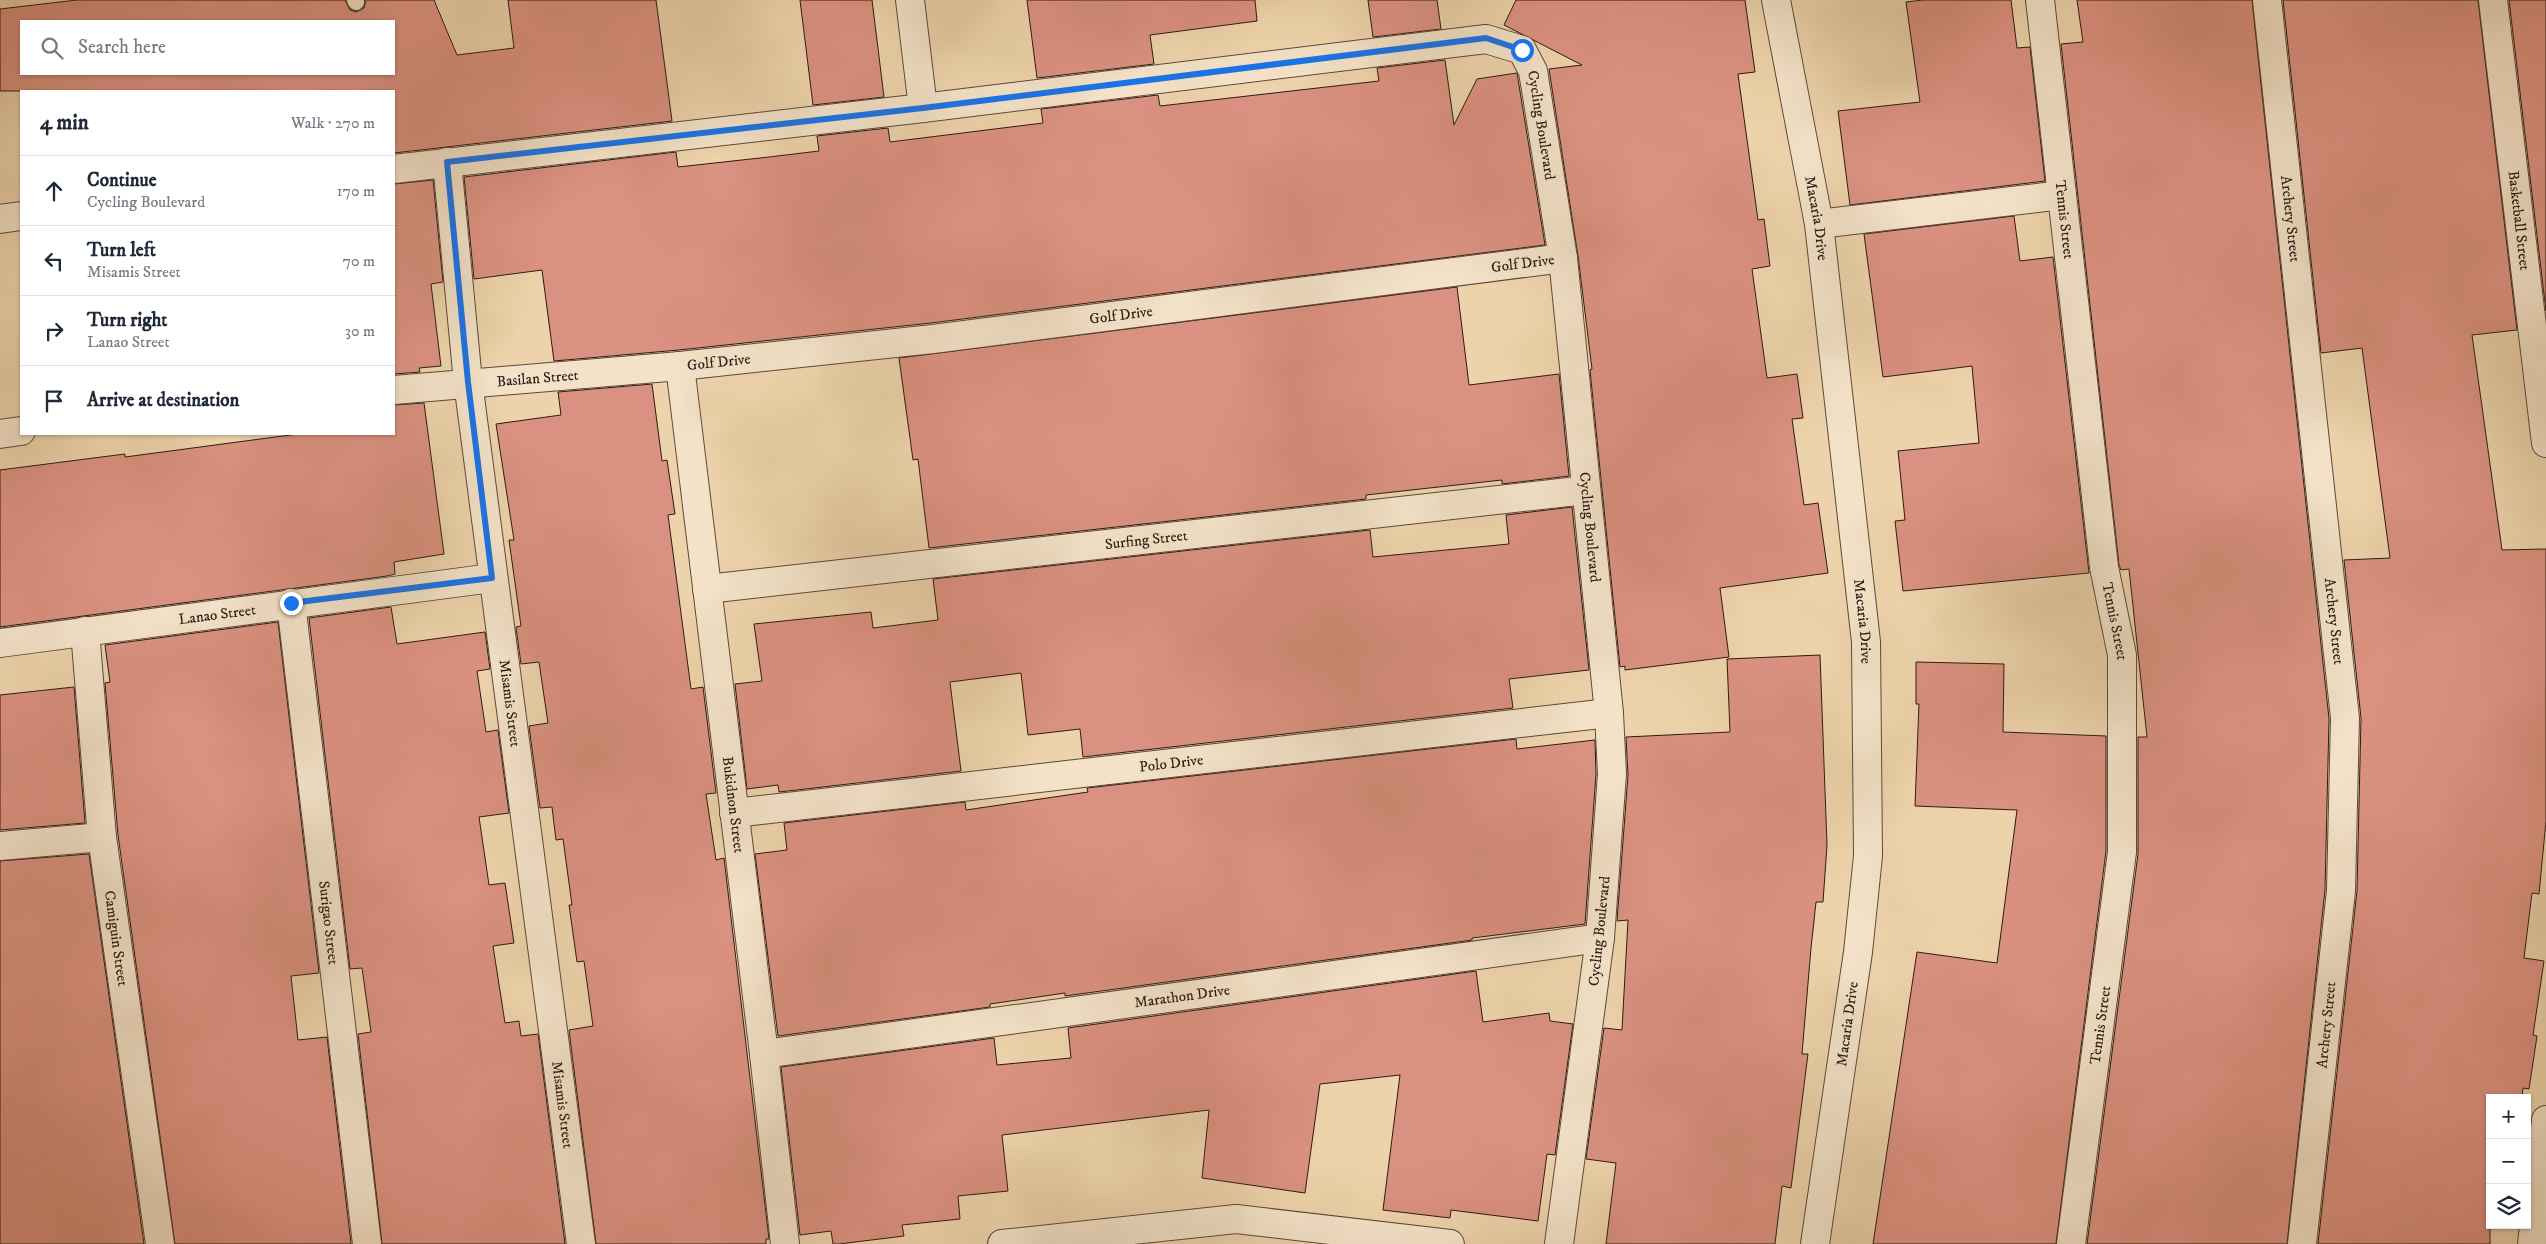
<!DOCTYPE html>
<html lang="en">
<head>
<meta charset="utf-8">
<style>
	:root { --surface:#fff; --page:#f2f2f3; --text:#1f2937; --muted:#747a83; --line:#e0e1e3 }
	body { margin:0; font-family:"IM FELL DW Pica",serif; background:var(--page); color:var(--text) }
	.controls { position:absolute; right:15px; bottom:15px; display:grid; overflow:hidden; border-radius:0px; box-shadow:0 1px 4px #0004 }
	.controls button { width:45px; height:45px; display:grid; place-items:center; padding:0; border:0; border-bottom:1px solid var(--line); background:var(--surface); color:var(--text); font:25px sans-serif }
	.stop { position:absolute; width:15px; height:15px; margin:-11px; border:4px solid #1a73e8; border-radius:50%; background:#fff }
	.stop.end { background:#1a73e8; border-color:#fff; box-shadow:0 1px 5px #0008 }
	.list { margin:0; padding:0; list-style:none }
	h2 { display:flex; justify-content:space-between; align-items:center; height:65px; margin:0; padding:0 20px; font-size:21px }
	h2 small { font-size:16px; font-weight:400; color:var(--muted) }
	.list li { display:grid; grid-template-columns:32px 1fr auto; gap:15px; align-items:center; box-sizing:border-box; height:70px; padding:0 20px; border-top:1px solid var(--line) }
	.list b { display:block; font-size:19px; white-space:nowrap }
	.list p { margin:0; font-size:16px; white-space:nowrap; color:var(--muted) }
	.list em { font-size:16px; font-style:normal; color:var(--muted) }
	.icon { flex:none; width:28px; height:28px; fill:none; stroke:currentColor; stroke-width:2; stroke-linecap:round; stroke-linejoin:round }
	.map { position:relative; flex:none; width:2546px; height:1244px; overflow:hidden }
	.search { position:absolute; background:var(--surface); box-shadow:0 1px 4px #0004; left:20px; top:20px; width:375px; height:55px; display:flex; align-items:center; gap:12px; box-sizing:border-box; padding:0 18px; border-radius:0px; color:var(--muted); font-size:19px }
	.panel { position:absolute; background:var(--surface); box-shadow:0 1px 4px #0004; left:20px; top:90px; width:375px; height:345px; border-radius:0px }
	.map>svg:first-child { display:block }
	.building { fill:#db9181; stroke:#2b1b14; fill-rule:evenodd }
	.lines { fill:none; stroke-linecap:round; stroke-linejoin:round }
	.service-casing { stroke:#5c493a; stroke-width:19 }
	.minor-casing { stroke:#5c493a; stroke-width:30 }
	.tertiary-casing { stroke:#5c493a; stroke-width:30 }
	.service { stroke:#f3e2c8; stroke-width:16 }
	.minor { stroke:#f3e2c8; stroke-width:28 }
	.tertiary { stroke:#f3e2c8; stroke-width:28 }
	.route { stroke:#1a73e8; stroke-width:6 }
	.labels { text-anchor:middle; stroke-width:4.5; stroke-linejoin:round; paint-order:stroke }
	.street-label { font-size:15px; fill:#2b1b14; stroke:#f3e2c8 }
</style>
</head>
<body>
<div class="map">
<svg width="2546" height="1244" viewBox="0 0 2546 1244">
	<rect width="100%" height="100%" fill="#edd3ab"/>
	<filter id="stains"><feTurbulence type="fractalNoise" baseFrequency=".004" numOctaves="4"/><feColorMatrix values="0 0 0 0 .2 0 0 0 0 .09 0 0 0 0 .02 0 0 0 .5 -.17"/></filter>
	<radialGradient id="worn" r=".72"><stop offset=".6" stop-color="#630" stop-opacity="0"/><stop offset="1" stop-color="#630" stop-opacity=".3"/></radialGradient>
	<path class="building" d="M77,0H345L350,10L356,12L364,8L366,0H434L457,55L514,48L508,0H656L672,121L394,153V91H0V9ZM21,21H394V74H21Z
		M800,0H872L884,97L813,105Z
		M1027,0H1255L1257,21L1150,35L1154,64L1037,78Z
		M1368,0H1437L1441,29L1373,37Z
		M1516,0H1745L1755,72L1738,74L1758,220L1764,219L1770,266L1752,269L1767,378L1797,374L1803,418L1792,419L1804,505L1818,503L1828,573L1720,588L1729,657L1625,670V666L1620,667L1590,370L1592,369L1578,256L1549,69L1582,65L1504,25Z
		M1923,0H2011L2017,48L2030,47L2045,181L1850,205L1838,111L1920,102L1906,2Z
		M2077,0H2252L2329,719L2325,890L2287,1244H2087L2138,854V737H2147L2129,569L2121,570L2119,565L2061,44L2083,42Z
		M2283,0H2478L2517,330L2472,335L2502,550L2546,549V821L2539,894L2532,893L2524,958L2544,961L2533,1035L2537,1036L2529,1089L2523,1088L2522,1098H2490V1244H2318L2357,891L2361,718L2344,560L2390,558L2362,348L2321,353Z
		M2509,0H2546V311Z
		M1445,60L1454,125L1477,79L1517,73L1545,245L931,323L679,350L554,361L542,270L474,279L464,177L676,152L678,167L769,157L819,151L817,136L888,128L890,142L1043,123L1041,109L1158,95L1160,106L1379,81L1377,68Z
		M433,180L443,282L431,284L441,366L419,368L420,372L394,374V184Z
		M2014,216L2020,261L2053,257L2089,573L1903,591L1895,521L1905,520L1898,451L1979,443L1972,366L1883,377L1864,234Z
		M1457,287L1469,385L1559,374L1569,476L1502,484V480L1366,495V499L929,548L918,459L913,460L899,358Z
		M652,384L662,461L667,460L675,514L668,515L691,689L703,687L716,793L706,794L716,860L724,858L769,1239H766V1244H596L569,1030L593,1026L584,961L577,962L569,905H572L563,839L556,840L552,807L540,808L529,726L548,723L539,662L521,664L516,627L521,626L509,540H514L496,424L561,415L558,392Z
		M424,403L444,554L394,562L395,574L387,576L0,627V470L125,454V457L298,434H394V405Z
		M1572,507L1589,670L1509,679L1513,708L1083,757L1080,729L1028,735L1021,673L950,682L961,771L779,792L778,785L747,789L735,684L762,681L754,624L871,612L873,628L938,620L933,579L1370,530L1373,557L1509,544L1506,515Z
		M391,607L397,644L485,632L490,669L477,671L486,732L498,730L509,813L479,817L489,885L505,883L514,943L493,946L505,1023L519,1021L521,1036L538,1034L565,1244H382L358,1034L371,1032L362,968L350,969L309,618Z
		M278,622L319,973L291,976L298,1040L327,1037L351,1244H175L118,835L105,683L110,682L105,645Z
		M1820,655L1827,845L1823,902H1816L1811,948L1802,1054H1808L1791,1188L1782,1186L1775,1244H1606L1616,1163L1586,1159L1604,1028L1622,1030L1628,920L1617,921L1628,775L1626,737L1730,732L1727,659Z
		M1916,662L2004,664L2003,732L2106,736V851L2056,1244H1873L1917,952L1997,963L2017,810L1915,806L1919,704H1916Z
		M74,687L85,823L0,830V695Z
		M1516,739L1517,749L1595,740L1596,774L1585,924L1472,938V940L1065,996V993L990,1004V1007L778,1036L755,854L787,850L784,823L965,802L966,810L1088,792L1087,788Z
		M89,854L144,1244H0V861Z
		M1476,971L1483,1022L1549,1013L1550,1021L1573,1024L1555,1155L1547,1154L1538,1221L1451,1210L1450,1218L1383,1210L1400,1075L1320,1084L1305,1193L1202,1178L1209,1110L1002,1135L1008,1191L958,1196L960,1219L902,1225L904,1236L839,1244H833L831,1231L800,1235L781,1067L994,1038L997,1065L1071,1058L1068,1028Z"/>
	<g class="lines">
		<g class="service-casing">
			<path id="service" d="M355,0L356,2"/>
		</g>
		<g class="minor-casing">
			<g id="minor">
				<path d="M910,0L923,108"/>
				<path id="s1" d="M2040,0L2104,567L2122,655V852L2071,1244"/>
				<path id="s2" d="M2267,0L2345,718L2341,891L2302,1244"/>
				<path id="s3" d="M2493,0L2546,443"/>
				<path id="s4" d="M447,162L468,382L581,1244"/>
				<path id="s5" d="M394,169L923,108L1486,39L1522,50L1533,71L1563,258L1609,713L1612,774L1600,938L1559,1244"/>
				<path d="M0,219L21,216"/>
				<path d="M1819,224L2062,195"/>
				<path id="s6" d="M680,366L764,1054L785,1244"/>
				<path id="s7" d="M394,390L680,366L933,339L1563,258"/>
				<path d="M0,434L21,431"/>
				<path id="s8" d="M707,589L1586,490"/>
				<path id="s9" d="M291,603L367,1244"/>
				<path id="s10" d="M85,631L102,837L160,1244"/>
				<path id="s11" d="M0,643L492,578"/>
				<path id="s12" d="M734,813L1609,713"/>
				<path d="M0,846L102,837"/>
				<path id="s13" d="M764,1054L1600,938"/>
				<path d="M1002,1244L1236,1219L1450,1244"/>
				<path d="M2532,1244L2546,1120"/>
			</g>
		</g>
		<g class="tertiary-casing">
			<g id="tertiary">
				<path id="s14" d="M1776,0L1819,224L1866,642L1868,856L1858,952L1815,1244"/>
			</g>
		</g>
		<use href="#service" class="service"/>
		<use href="#minor" class="minor"/>
		<use href="#tertiary" class="tertiary"/>
	</g>
	<g class="lines">
		<path class="route" d="M291,603L492,578L468,382L447,162L923,108L1486,38L1522,50"/>
	</g>
	<g class="labels">
		<g class="street-label">
			<text dy="5" stroke="none"><textPath href="#s5" startOffset="1216">Cycling Boulevard</textPath></text>
			<text dy="5" stroke="none"><textPath href="#s14" startOffset="222">Macaria Drive</textPath></text>
			<text dy="5" stroke="none"><textPath href="#s2" startOffset="220">Archery Street</textPath></text>
			<text dy="5" stroke="none"><textPath href="#s1" startOffset="221">Tennis Street</textPath></text>
			<text dy="5" stroke="none"><textPath href="#s3" startOffset="222">Basketball Street</textPath></text>
			<text dy="5" stroke="none"><textPath href="#s7" startOffset="1136">Golf Drive</textPath></text>
			<text dy="5" stroke="none"><textPath href="#s7" startOffset="731">Golf Drive</textPath></text>
			<text dy="5" stroke="none"><textPath href="#s7" startOffset="326">Golf Drive</textPath></text>
			<text dy="5" stroke="none"><textPath href="#s7" startOffset="144">Basilan Street</textPath></text>
			<text dy="5" stroke="none"><textPath href="#s5" startOffset="1621">Cycling Boulevard</textPath></text>
			<text dy="5" stroke="none"><textPath href="#s8" startOffset="442">Surfing Street</textPath></text>
			<text dy="5" stroke="none"><textPath href="#s11" startOffset="219">Lanao Street</textPath></text>
			<text dy="5" stroke="none"><textPath href="#s14" startOffset="628">Macaria Drive</textPath></text>
			<text dy="5" stroke="none"><textPath href="#s2" startOffset="625">Archery Street</textPath></text>
			<text dy="5" stroke="none"><textPath href="#s1" startOffset="626">Tennis Street</textPath></text>
			<text dy="5" stroke="none"><textPath href="#s4" startOffset="545">Misamis Street</textPath></text>
			<text dy="5" stroke="none"><textPath href="#s12" startOffset="440">Polo Drive</textPath></text>
			<text dy="5" stroke="none"><textPath href="#s6" startOffset="442">Bukidnon Street</textPath></text>
			<text dy="5" stroke="none"><textPath href="#s9" startOffset="322">Surigao Street</textPath></text>
			<text transform="translate(1599 931) rotate(-84)" y="5">Cycling Boulevard</text>
			<text dy="5" stroke="none"><textPath href="#s10" startOffset="309">Camiguin Street</textPath></text>
			<text dy="5" stroke="none"><textPath href="#s13" startOffset="422">Marathon Drive</textPath></text>
			<text transform="translate(1847 1024) rotate(-82)" y="5">Macaria Drive</text>
			<text transform="translate(2100 1025) rotate(-82)" y="5">Tennis Street</text>
			<text transform="translate(2326 1025) rotate(-84)" y="5">Archery Street</text>
			<text dy="5" stroke="none"><textPath href="#s4" startOffset="950">Misamis Street</textPath></text>
		</g>
	</g>
	<rect width="100%" height="100%" filter="url(#stains)"/>
	<rect width="100%" height="100%" fill="url(#worn)"/>
</svg>
<div class="controls">
<button>+</button>
<button>−</button>
<button><svg class="icon" aria-label="layers" viewBox="0 0 24 24"><path d="M12 4l9 5-9 5-9-5zM3 14l9 5 9-5"/></svg></button>
</div>
<div class="stop" style="left:1522px;top:50px"></div>
<div class="stop end" style="left:291px;top:603px"></div>
<div class="search"><svg class="icon" aria-label="search" viewBox="0 0 24 24"><circle cx="10" cy="10" r="6"/><path d="M15 15l6 6"/></svg>Search here</div>
<section class="panel">
<h2>4 min<small>Walk · 270 m</small></h2>
<ul class="list">
<li><svg class="icon" aria-label="ahead" viewBox="0 0 24 24"><path d="M12 20V5M6 11l6-6 6 6"/></svg><div><b>Continue</b><p>Cycling Boulevard</p></div><em>170 m</em></li>
<li><svg class="icon" aria-label="left" viewBox="0 0 24 24"><path d="M17 20v-9H6M10 6l-5 5 5 5"/></svg><div><b>Turn left</b><p>Misamis Street</p></div><em>70 m</em></li>
<li><svg class="icon" aria-label="right" viewBox="0 0 24 24"><path d="M7 20v-9h11M14 6l5 5-5 5"/></svg><div><b>Turn right</b><p>Lanao Street</p></div><em>30 m</em></li>
<li><svg class="icon" aria-label="arrive" viewBox="0 0 24 24"><path d="M6 21V4h12l-3 4 3 4H6"/></svg><div><b>Arrive at destination</b></div></li>
</ul>
</section>
</div>
</body>
</html>
